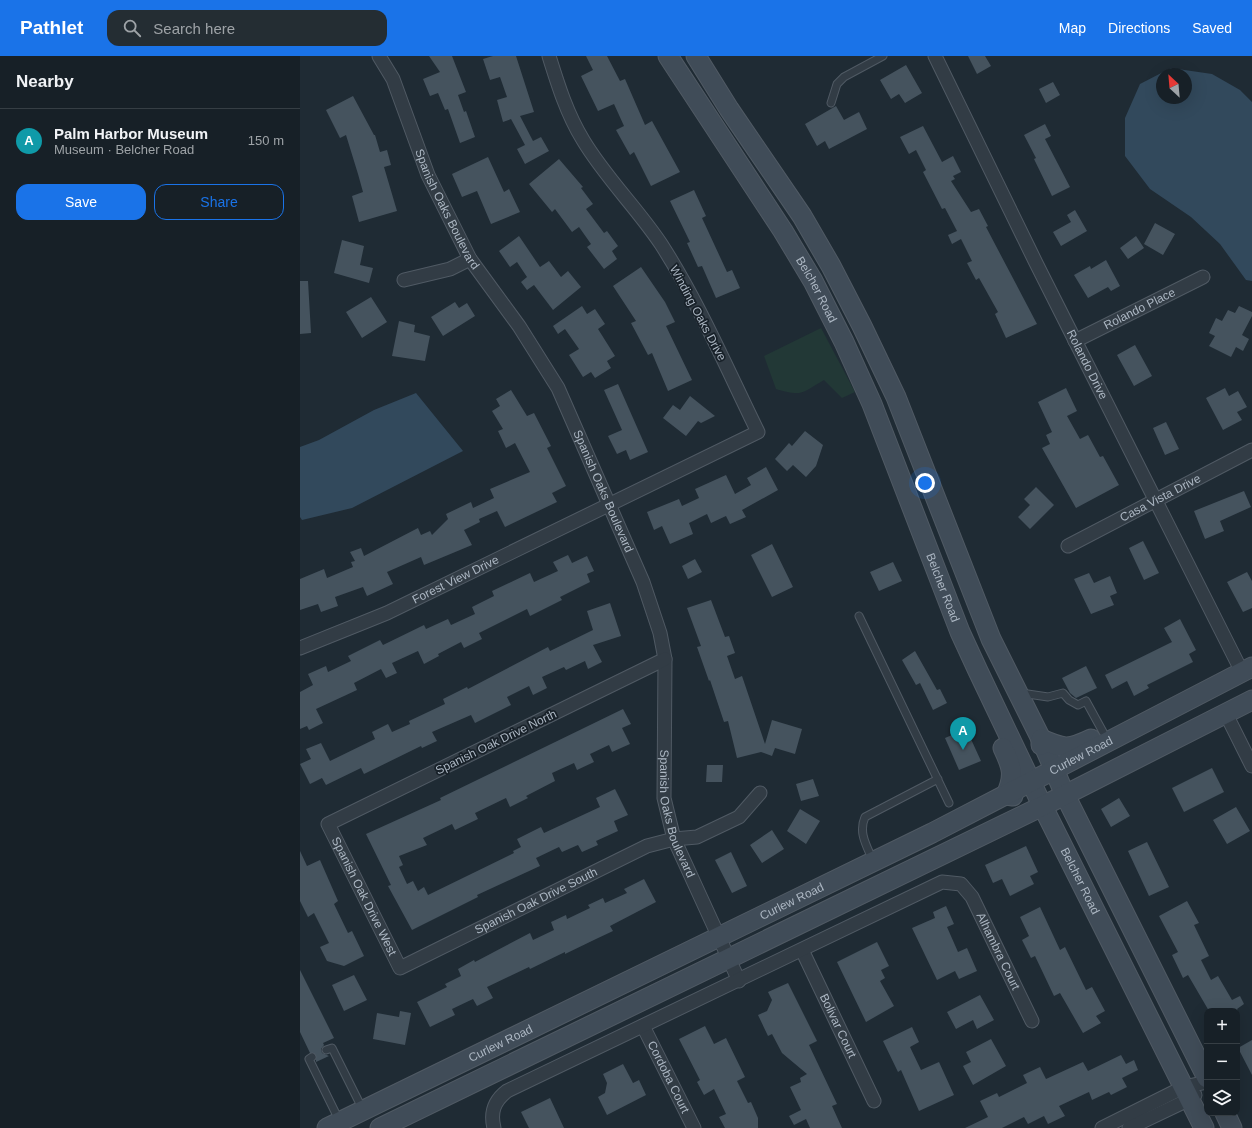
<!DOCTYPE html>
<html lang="en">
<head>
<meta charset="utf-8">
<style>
	:root { --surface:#172027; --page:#242d33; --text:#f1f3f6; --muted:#9ea3a7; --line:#363e44; --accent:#1a73e8 }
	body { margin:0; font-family:Arial,sans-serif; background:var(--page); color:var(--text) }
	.controls { position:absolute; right:12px; bottom:12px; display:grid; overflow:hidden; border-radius:8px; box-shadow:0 4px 16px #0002 }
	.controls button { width:36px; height:36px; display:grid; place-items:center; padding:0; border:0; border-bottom:1px solid var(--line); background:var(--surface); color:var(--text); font:20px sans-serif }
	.compass { position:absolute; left:856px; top:12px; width:36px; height:36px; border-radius:50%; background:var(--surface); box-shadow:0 4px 16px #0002; rotate:334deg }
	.you { position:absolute; left:625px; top:427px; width:14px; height:14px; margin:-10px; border:3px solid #fff; border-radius:50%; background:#1a73e8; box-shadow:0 0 0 6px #1a73e833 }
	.badge { display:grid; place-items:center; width:26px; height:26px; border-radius:50%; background:var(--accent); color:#fff; font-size:13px; font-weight:700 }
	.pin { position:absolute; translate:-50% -33px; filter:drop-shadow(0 1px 2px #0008) }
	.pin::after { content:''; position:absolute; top:21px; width:14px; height:12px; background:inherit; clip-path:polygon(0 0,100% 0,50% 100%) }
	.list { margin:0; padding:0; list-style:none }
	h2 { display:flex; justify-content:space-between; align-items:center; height:52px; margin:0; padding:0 16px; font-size:17px }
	h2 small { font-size:13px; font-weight:400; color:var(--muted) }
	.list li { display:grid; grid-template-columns:26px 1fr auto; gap:12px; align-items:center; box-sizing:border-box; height:64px; padding:0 16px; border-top:1px solid var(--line) }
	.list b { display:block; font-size:15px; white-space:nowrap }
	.list p { margin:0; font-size:13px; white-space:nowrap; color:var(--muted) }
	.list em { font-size:13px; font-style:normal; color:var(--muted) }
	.actions { display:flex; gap:8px; padding:12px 16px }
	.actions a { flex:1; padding:9px 0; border:1px solid var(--accent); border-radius:12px; text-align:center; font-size:14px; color:var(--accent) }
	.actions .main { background:var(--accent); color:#fff }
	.icon { flex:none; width:22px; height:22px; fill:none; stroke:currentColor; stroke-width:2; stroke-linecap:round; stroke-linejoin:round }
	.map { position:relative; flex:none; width:952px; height:1072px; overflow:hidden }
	header { display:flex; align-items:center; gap:24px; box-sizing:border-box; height:56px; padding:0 20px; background:var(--accent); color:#fff }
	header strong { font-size:19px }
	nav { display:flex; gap:22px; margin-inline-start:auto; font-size:14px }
	.search { width:280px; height:36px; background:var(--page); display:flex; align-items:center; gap:10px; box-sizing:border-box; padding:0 14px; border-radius:12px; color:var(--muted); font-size:15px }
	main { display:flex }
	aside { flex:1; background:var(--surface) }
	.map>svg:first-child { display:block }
	.green { fill:#223836 }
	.water { fill:#32495c; fill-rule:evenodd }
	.building { fill:#45535e }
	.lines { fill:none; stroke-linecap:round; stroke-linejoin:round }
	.lane-casing { stroke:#505a64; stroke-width:9 }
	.street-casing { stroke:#505a64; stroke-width:15 }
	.secondary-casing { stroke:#505a64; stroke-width:21 }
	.lane { stroke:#323c45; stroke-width:7 }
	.street { stroke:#323c45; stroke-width:13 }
	.secondary { stroke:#404c58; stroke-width:19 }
	.labels { text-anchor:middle; stroke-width:3.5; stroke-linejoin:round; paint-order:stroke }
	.street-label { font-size:12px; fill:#acb7c3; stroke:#182129 }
</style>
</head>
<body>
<header>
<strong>Pathlet</strong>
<div class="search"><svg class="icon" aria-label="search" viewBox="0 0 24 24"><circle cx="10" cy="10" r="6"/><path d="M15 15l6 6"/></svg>Search here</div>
<nav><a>Map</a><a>Directions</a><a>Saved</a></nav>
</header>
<main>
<aside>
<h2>Nearby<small></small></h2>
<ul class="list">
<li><span class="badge" style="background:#0f9aa8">A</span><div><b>Palm Harbor Museum</b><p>Museum · Belcher Road</p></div><em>150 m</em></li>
</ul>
<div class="actions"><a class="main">Save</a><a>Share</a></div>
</aside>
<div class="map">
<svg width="952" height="1072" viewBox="0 0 952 1072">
	<rect width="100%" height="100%" fill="#1f2b34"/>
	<path class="green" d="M521,272L555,336L542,342L524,324C502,337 502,341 476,333L464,300Z"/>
	<path class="water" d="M871,12L912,18L940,34L952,46V225L946,224L920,188L891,161L850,133L825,100V62L840,28ZM862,18H886V42H862Z
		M116,337L163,395L52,452L2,464L0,461V391L19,384L74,354Z"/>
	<path class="building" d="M129,0H152L166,36L158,39L164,56L166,55L175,81L160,87L148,53L145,54L138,37L130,40L123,23L140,16Z
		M193,0H216L234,56L220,60L233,85L241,81L249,95L225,108L217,93L225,89L211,63L203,66L197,44L207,41L200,21L190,24L183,3Z
		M286,0H307L320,25L325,23L345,69L352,65L380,116L351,130L334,96L330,99L316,74L324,70L314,48L298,55L281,20L293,14Z
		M668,0H685L691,10L677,18Z
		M606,9L622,37L605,47L599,38L591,43L580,24Z
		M753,26L760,39L746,47L739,33Z
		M53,40L74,79H75L80,96L87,94L91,109L84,111L97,155L59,166L52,140L63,136L58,118L46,79L40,82L26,54Z
		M536,50L544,64L559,56L567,73L529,93L525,85L517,90L505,68Z
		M745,68L751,80L745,83L770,131L752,140L734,103L736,102L724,79Z
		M623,70L642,106L653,100L661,116L653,120L655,123L651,125L671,156L679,153L688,170L686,171L737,268L706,282L695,258L698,256L679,222L676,224L667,207L672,205L661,183L652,188L648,179L657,175L645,152L642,153L623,116L626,114L616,94L609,98L600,81Z
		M188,101L204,136L209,133L220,156L191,168L177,135L162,141L152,118Z
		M259,103L283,131L281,132L293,148L286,153L304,177L307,175L318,190L312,195L317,203L304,213L287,191L291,188L279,171L272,176L255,153L252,156L229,128Z
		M394,134L406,160L402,162L427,216L432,214L440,232L416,242L402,210L398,211L387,187L390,186L370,145Z
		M775,154L787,175L761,190L753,176L771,166L767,159Z
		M855,167L875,178L863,199L844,188Z
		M219,180L240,211L249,205L261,221L268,215L281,231L253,254L234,229L227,234L221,226L227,221L217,206L210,211L199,195Z
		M836,180L844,192L828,203L820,192Z
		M42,184L64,190L60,209L73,212L69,227L34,217Z
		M806,204L820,230L811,235L808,231L788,242L774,219L790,210L791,213Z
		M341,211L365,246L375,266L366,270L392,324L368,335L352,297L348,299L331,267L336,265L313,230Z
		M0,225H8L11,277L0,278Z
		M71,241L87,266L62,282L46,256Z
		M155,246L159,252L167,247L175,260L143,280L131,261Z
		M282,250L287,258L295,253L305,268L298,273L315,300L307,305L311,312L295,322L291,316L283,321L269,299L279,293L265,273L258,278L253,270Z
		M939,250L952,256V260L942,279L949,283L943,295L936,291L931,301L909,290L915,280L909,277L916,262L922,265L928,254L935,257Z
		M99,265L115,269L114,276L130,280L125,305L92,300Z
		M835,289L852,320L834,330L817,299Z
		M318,328L348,396L330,404L326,394L317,398L308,380L322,374L304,334Z
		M766,332L777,355L767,360L780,383L788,379L800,401L803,400L819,429L776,452L742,392L750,388L746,379L752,376L738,346Z
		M925,332L929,340L938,335L947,351L937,356L942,364L923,374L906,342Z
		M211,334L227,360L234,357L251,390L247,392L266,430L252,437L257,446L205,471L197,455L179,463L180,466L164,474L172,489L124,509L121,501L87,516L93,528L67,540L63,531L35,541L38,550L21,556L18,548L0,554V523L24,513L27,522L53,511L51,506L55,505L50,496L61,492L64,500L118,472L121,479L130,475L132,479L148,463L146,458L171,446L173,452L194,442L190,433L230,416L215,387L206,392L198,375L203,373L192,355L200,350L196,343Z
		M390,340L415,360L401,367L398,365L386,380L363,362L373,349L380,354Z
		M866,366L879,393L865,399L853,372Z
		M505,375L523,389L516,410L506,421L493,409L487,415L475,403L489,387L492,390Z
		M466,411L478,434L442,454L446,461L430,468L426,460L411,467L407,458L389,467L393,478L370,488L362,470L354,474L347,456L379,443L382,450L399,442L395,433L426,419L435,438L451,429L447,422Z
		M736,431L754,449L730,473L718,461L730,449L724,443Z
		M944,435L951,451L920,465L924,475L905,483L894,455Z
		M843,485L859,517L844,524L829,492Z
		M472,488L493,531L472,541L451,499Z
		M268,499L272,507L287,500L294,515L287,518L290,526L260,541L262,544L230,560L227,553L179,577L182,583L164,592L161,586L138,598L139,600L124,608L118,595L92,607L97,617L86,622L81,613L54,627L57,634L16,653L23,667L9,674L7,670L0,673V636L13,629L8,618L26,610L28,616L51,605L48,600L80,584L83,589L124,569L126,573L148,563L151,569L175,558L172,551L194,540L192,535L230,517L234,526L258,515L253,506Z
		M395,503L402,516L388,523L382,510Z
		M593,506L602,525L579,535L570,516Z
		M947,516L952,525V552L943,556L927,526Z
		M789,517L794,527L810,520L817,537L810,540L814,549L791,558L774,523Z
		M411,544L425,581L429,580L435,597L427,600L435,623L442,620L465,688L472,664L502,673L495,698L475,692L472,700L461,696L437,702L428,665L424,666L410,624L409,625L397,591L401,590L387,552Z
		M310,547L321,580L293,589L302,606L288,613L285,605L266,614L264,611L242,621L247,632L233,639L229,630L207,641L211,649L175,667L171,659L132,676L137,685L122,692L121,690L64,718L61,712L26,729L22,722L10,728L0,708L11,703L6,693L21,687L30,705L75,683L72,676L88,668L92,676L110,668L109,665L145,648L143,643L167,631L168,633L248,591L250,595L293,574L287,555Z
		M880,563L896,594L889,598L893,606L847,629L849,632L834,640L827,625L812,633L805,619L872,586L864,572Z
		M615,595L637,634L640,633L647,647L633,654L620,627L616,629L602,604Z
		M786,610L797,632L776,642L770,637L762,622Z
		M323,653L331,668L322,672L330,688L312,696L309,689L290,698L294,706L277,714L274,707L252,717L255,725L226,740L228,742L210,751L206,742L175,757L178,763L155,774L152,768L123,782L127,789L99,800L103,809L99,811L107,828L113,825L118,835L124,831L128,839L214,797L213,795L221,791L217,783L241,771L244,777L300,751L296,742L315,733L328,759L314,765L318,775L296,785L298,789L282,796L278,789L262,796L259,791L236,802L240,810L177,839L178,841L112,874L88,830L91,829L66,778L141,744L140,742Z
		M659,676L663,684L670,681L681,705L659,714L645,682Z
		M407,709H423L422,726H406Z
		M912,712L924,736L884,756L872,732Z
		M513,723L519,740L501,745L496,728Z
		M819,742L830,760L811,771L801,753Z
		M936,751L950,775L927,788L913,764Z
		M500,753L520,765L506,788L487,775Z
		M472,774L484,793L462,807L450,789Z
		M847,786L869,831L849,840L828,795Z
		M726,790L738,816L730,820L734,828L710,840L702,823L693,827L685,809Z
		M0,795L7,810L20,804L38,845L34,848L48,877L52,875L64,900L44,910L27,905L20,891L29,887L14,857L8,861L0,845Z
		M431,796L447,830L432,837L415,804Z
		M344,823L356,846L310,870L313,875L296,883L265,898V896L230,913L229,911L187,931L193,942L177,950L173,943L152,953L155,959L130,971L117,946L147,931L145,928L161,920L158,913L174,904L175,906L230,877L233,884L254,874L251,866L266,859L267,863L290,852L288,849L303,842L305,847L327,837L324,833Z
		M887,845L899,867L894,869L909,900L901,904L911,924L918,920L932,944L940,940L944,948L937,953L938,955H909L888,919L883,922L872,899L878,896L859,860Z
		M646,850L654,868L647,871L658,896L667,892L677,915L659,923L655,915L637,924L612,872L635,862L633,856Z
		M740,851L760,894L765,891L786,934L792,931L805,955L796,960L801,967L783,977L760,937L754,940L735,900L731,902L722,884L729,880L720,861Z
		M577,886L589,910L581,914L585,922L580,925L594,950L566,966L537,906Z
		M0,914L34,982L23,987L24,989L21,993L22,997L29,1000L16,1006V999L10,997L0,976Z
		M54,919L67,944L44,955L32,929Z
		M488,927L517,985L509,989L537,1048L532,1050L542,1072H510L506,1063L494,1069L489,1060L501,1054L490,1031L501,1026L500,1022L507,1018L482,997L472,978L468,980L458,959L467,955L472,944L468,936Z
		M680,939L694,964L677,973L673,964L656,973L647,956Z
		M100,955L111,957L105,989L73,983L77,957L99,961Z
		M405,970L414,988L426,982L445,1021L437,1025L448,1047L451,1046L458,1062V1072H425L419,1061L426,1058L414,1033L404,1039L397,1026L400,1024L379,983Z
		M612,971L619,986L610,991L621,1014L639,1006L654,1039L619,1055L601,1014L598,1016L583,985Z
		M691,983L706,1010L673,1029L663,1010L671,1006L666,996Z
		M952,984V1019L938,992Z
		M821,999L826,1008L834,1004L838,1014L822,1022L827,1031L811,1039L809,1036L792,1044L789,1036L759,1050L765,1060L748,1068L744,1060L728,1068L724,1061L702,1072H665L688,1061L680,1045L697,1037L699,1041L727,1027L723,1019L740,1011L746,1023L783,1006L788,1015Z
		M323,1008L333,1027L339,1024L346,1039L307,1059L298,1041L305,1037L307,1027L303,1018Z
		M250,1042L264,1072H229L221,1056Z"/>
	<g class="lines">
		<g class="lane-casing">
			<path id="lane" d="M531,47L537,28L544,21L583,0
				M559,560L649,747
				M721,637L748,641L763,637L769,644L778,649L786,645L803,676
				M573,805C567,790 558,777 565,761L638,723
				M26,994L32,992L63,1054
				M12,1001L9,1003L40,1066"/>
		</g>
		<g class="street-casing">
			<g id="street">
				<path id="s1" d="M79,0L93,23L128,119L170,203L219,270L258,332L343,526L360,577L365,603L364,742L374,783L439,925"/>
				<path id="s2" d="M635,0L736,207L942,616"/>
				<path d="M104,224L150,213L170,203"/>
				<path id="s3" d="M775,285L903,221"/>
				<path id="s4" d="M768,490L952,394"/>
				<path id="s5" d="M0,592L87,557L458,376C427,313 399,247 361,188C337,152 305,121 283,84C267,58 258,29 249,0"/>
				<path id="s6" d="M365,603L28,768L100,912L347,790L374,783L397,781L439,761L460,737"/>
				<path d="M926,658L952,710"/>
				<path id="s7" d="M502,894L574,1045"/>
				<path id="s8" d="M343,970L394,1072"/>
				<path id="s9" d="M194,1072C190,1056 194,1045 207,1035L642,826L661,828L672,841L732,965"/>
				<path d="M802,1072L884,1031L907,1026"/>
				<path d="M829,1072L890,1043L895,1039"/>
			</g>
		</g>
		<g class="secondary-casing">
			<g id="secondary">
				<path id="s10" d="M368,0L483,175L513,225L544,286L572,348L660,576L678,615L742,749L904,1072"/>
				<path d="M396,0L429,53L502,160L531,210L562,270L596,341L691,583L741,683L765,739L907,1022"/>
				<path d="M741,689V683C764,693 768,694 791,683"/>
				<path d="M703,692C712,711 715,719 706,739L713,740"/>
				<path d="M925,1057L932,1072"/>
				<path id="s11" d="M27,1072L632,777L952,611"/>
				<path d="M80,1072L765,739L952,644"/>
			</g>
		</g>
		<use href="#lane" class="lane"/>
		<use href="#street" class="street"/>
		<use href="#secondary" class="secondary"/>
	</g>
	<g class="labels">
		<g class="street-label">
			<text dy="4" stroke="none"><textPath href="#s1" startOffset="168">Spanish Oaks Boulevard</textPath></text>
			<text dy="4" stroke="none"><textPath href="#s10" startOffset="277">Belcher Road</textPath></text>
			<text dy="4" stroke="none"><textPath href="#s3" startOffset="72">Rolando Place</textPath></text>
			<text transform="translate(398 257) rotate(62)" y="4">Winding Oaks Drive</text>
			<text dy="4" stroke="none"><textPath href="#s2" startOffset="344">Rolando Drive</textPath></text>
			<text dy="4" stroke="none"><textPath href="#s1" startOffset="492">Spanish Oaks Boulevard</textPath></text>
			<text dy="4" stroke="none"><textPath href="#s4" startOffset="104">Casa Vista Drive</textPath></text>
			<text dy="4" stroke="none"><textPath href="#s5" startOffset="170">Forest View Drive</textPath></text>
			<text dy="4" stroke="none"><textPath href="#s10" startOffset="601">Belcher Road</textPath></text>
			<text transform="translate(196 686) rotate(-26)" y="4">Spanish Oak Drive North</text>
			<text dy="4" stroke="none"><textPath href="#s11" startOffset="841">Curlew Road</textPath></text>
			<text dy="4" stroke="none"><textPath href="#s1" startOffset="828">Spanish Oaks Boulevard</textPath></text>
			<text dy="4" stroke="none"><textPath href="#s10" startOffset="925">Belcher Road</textPath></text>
			<text dy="4" stroke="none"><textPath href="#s6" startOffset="456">Spanish Oak Drive West</textPath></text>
			<text dy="4" stroke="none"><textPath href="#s6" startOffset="688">Spanish Oak Drive South</textPath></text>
			<text dy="4" stroke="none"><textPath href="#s11" startOffset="517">Curlew Road</textPath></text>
			<text dy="4" stroke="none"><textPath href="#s9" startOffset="621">Alhambra Court</textPath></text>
			<text dy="4" stroke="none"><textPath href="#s7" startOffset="84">Bolivar Court</textPath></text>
			<text dy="4" stroke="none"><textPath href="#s11" startOffset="193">Curlew Road</textPath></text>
			<text dy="4" stroke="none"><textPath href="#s8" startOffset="57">Cordoba Court</textPath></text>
		</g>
	</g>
</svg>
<div class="controls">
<button>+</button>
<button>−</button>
<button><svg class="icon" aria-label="layers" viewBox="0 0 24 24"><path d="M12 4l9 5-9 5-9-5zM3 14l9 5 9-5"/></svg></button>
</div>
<svg class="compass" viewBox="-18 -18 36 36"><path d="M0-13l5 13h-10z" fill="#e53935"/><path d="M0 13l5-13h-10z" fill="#9ea3a7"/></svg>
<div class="you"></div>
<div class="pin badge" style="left:663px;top:694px;background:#0f9aa8">A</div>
</div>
</main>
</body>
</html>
